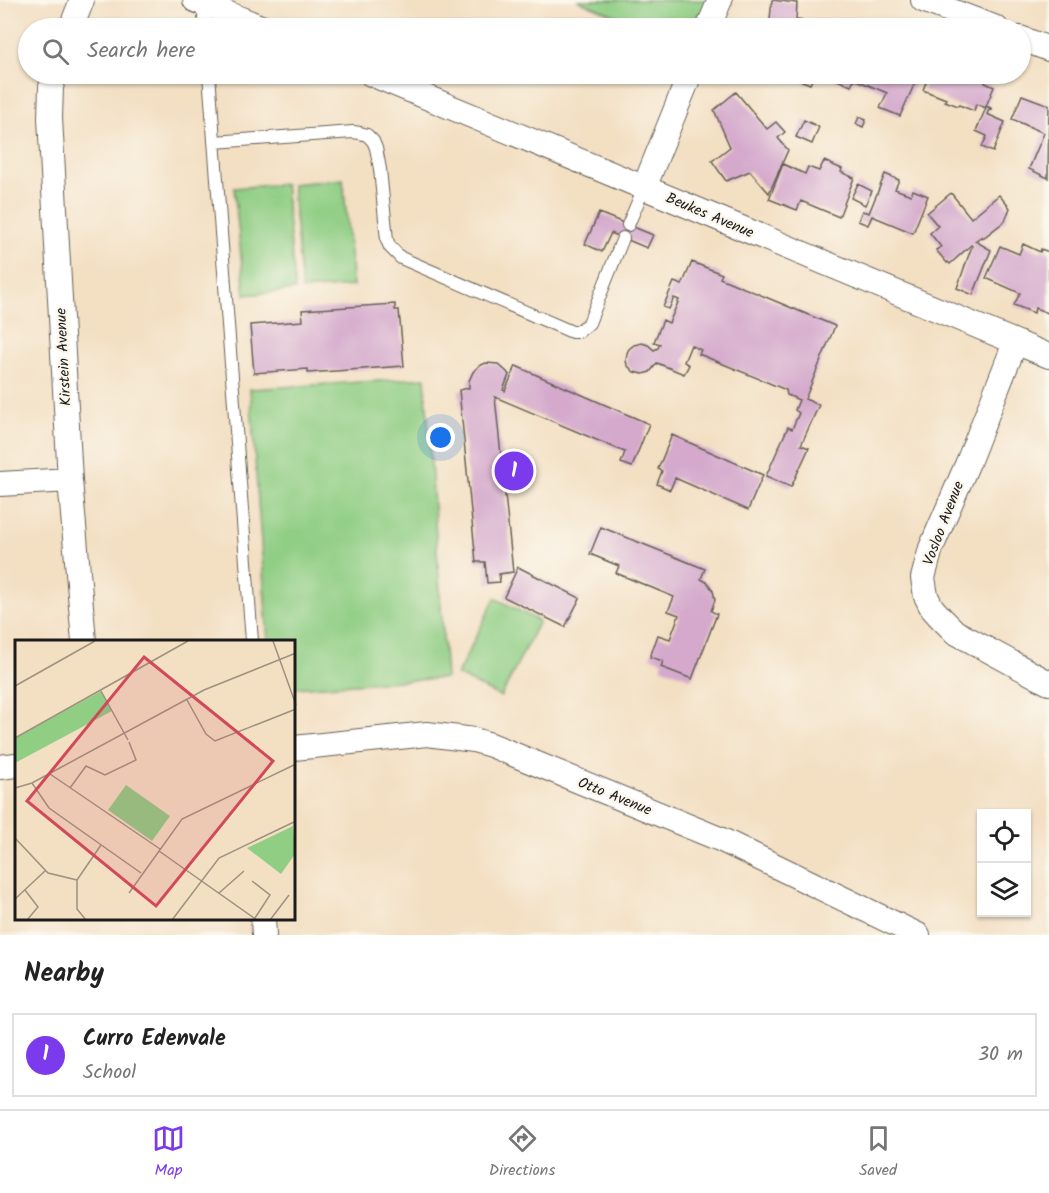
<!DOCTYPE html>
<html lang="en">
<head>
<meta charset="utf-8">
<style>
	:root { --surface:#fff; --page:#f2f2f2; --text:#222; --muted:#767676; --line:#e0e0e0; --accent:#7c3aed }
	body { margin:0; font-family:Kalam,sans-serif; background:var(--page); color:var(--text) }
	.controls { position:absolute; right:18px; bottom:18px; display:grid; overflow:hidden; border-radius:0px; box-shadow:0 2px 4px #0004 }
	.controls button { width:54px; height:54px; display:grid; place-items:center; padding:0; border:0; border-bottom:2px solid var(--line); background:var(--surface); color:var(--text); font:30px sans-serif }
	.you { position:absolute; left:441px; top:438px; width:21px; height:21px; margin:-15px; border:4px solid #fff; border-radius:50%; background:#1a73e8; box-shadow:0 0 0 9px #1a73e833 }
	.badge { display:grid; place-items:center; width:39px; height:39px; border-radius:50%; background:var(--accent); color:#fff; font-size:20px; font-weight:700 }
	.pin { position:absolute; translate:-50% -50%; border:3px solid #fff; box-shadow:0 2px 6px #0006 }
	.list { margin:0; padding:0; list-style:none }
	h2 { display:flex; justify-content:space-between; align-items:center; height:78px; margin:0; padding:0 24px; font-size:26px }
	h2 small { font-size:20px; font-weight:400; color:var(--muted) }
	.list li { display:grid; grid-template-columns:39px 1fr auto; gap:18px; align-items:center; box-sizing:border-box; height:84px; margin:0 12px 12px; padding:0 12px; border:2px solid var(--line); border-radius:0px }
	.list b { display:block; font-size:22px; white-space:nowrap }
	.list p { margin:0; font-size:20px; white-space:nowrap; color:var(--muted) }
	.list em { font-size:20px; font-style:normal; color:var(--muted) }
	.icon { flex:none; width:33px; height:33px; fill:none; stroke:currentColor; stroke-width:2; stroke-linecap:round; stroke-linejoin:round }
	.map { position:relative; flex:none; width:1049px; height:935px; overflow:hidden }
	.search { position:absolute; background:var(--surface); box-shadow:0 2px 4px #0004; left:18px; right:18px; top:18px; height:66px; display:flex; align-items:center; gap:15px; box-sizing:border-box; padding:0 21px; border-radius:33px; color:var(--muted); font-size:22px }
	.sheet { height:174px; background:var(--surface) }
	nav { display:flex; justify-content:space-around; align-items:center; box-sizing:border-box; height:84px; border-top:2px solid var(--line); background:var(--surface); font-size:16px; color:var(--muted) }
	nav a { display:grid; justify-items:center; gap:3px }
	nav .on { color:var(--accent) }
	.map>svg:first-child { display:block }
	.green { fill:#90ce84; stroke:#567550; stroke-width:1.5 }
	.building { fill:#d4a9cc }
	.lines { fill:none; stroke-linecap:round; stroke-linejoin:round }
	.lane-casing { stroke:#676056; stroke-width:14 }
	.street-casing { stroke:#676056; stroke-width:26 }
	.lane { stroke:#fff; stroke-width:12 }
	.street { stroke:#fff; stroke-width:24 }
	.labels { text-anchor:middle; stroke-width:5; stroke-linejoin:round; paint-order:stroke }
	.street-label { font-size:15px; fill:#1c1c1c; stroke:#fbf7ec }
	.inset-road { fill:none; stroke:#9d9180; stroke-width:1.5 }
	.view { fill:#d1495b; fill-opacity:0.15; stroke:#d1495b; stroke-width:3 }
	.inset-edge { fill:none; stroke:#1c1c1c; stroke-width:3 }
</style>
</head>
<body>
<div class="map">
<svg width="1049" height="935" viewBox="0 0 1049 935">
	<rect width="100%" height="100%" fill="#fbf7ec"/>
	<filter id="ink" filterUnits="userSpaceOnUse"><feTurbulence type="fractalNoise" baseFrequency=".0167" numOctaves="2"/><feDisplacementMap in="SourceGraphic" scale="12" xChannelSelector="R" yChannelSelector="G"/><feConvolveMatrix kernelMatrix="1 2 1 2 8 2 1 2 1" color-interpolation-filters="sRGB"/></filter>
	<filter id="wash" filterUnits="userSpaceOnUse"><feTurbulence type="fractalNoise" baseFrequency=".008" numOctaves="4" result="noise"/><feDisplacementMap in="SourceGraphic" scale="24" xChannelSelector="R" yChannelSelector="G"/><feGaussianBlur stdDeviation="1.35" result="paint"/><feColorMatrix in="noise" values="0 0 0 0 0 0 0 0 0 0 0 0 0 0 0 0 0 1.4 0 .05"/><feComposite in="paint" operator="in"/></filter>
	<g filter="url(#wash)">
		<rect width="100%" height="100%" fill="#f3dfc2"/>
		<path class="green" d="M577,0H719L707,28H646Z
			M343,179L353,286L302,290L292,184Z
			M285,184L295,290L245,295L234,188Z
			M425,378L446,678L294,688V641H268L250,389Z
			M495,598L539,621L501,697L457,675Z"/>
		<g id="blocks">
			<path class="building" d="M772,0L797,3L796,20L828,23L827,28H769Z
				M799,74H819L818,77L814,76L810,84L797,79Z
				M829,74H919L900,116L880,108L887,93L854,79L851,86L828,76Z
				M929,74H964L969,76L970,74H973L987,79L985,83L994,87L986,106L991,108V110L989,109L987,114L1005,122L993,152L982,147L987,136L976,131L986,108L976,104L974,111L959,105L958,106L945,101L946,99L923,90Z
				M736,92L767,129L776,122L785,132L778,138L788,150L769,193L750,171L726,181L712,161L730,147L714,110Z
				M1022,95L1049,105L1048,178L1029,169L1044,133L1012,119Z
				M859,117L866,120L863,127L856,124Z
				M804,120L819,127L812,144L796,137Z
				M824,161L842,169L841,172L854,178L839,217L801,201L797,210L769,199L783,164L805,174L808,167L819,171Z
				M885,174L899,180L895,189L911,195L913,190L928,196L913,233L872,216L868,225L858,221L862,211L869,213Z
				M858,184L872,191L865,205L851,198Z
				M951,193L971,218L999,195L1010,208L1005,221L983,238L982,236L975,241L991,250L973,295L957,288L972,246L971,245L950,264L948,262L947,263L936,250L941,247L930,233L938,226L927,213Z
				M599,213L653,235L647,248L611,233L602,252L585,244Z
				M1023,244L1040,252L1041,249L1049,252V310L1048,313L1035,308L1034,313L1014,305L1020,293L986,278L1000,246L1019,254Z
				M692,262L722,274L720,278L835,326L805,399L819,405L801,445L809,448L791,487L766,476L788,427L792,429L799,413L795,410L799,400L787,395L786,390L699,354L701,350L691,345L684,362L689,365L684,374L657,363L650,372L643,374L634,372L627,365L626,361L627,353L629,349L634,345L642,343L648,345L654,350L658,348L660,344L654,342L663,320L669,323L679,300L674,298L669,309L663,307L674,282L682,285Z
				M395,304V310H399L404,366L308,373V369L254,373L250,325L303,321L302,310Z
				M486,363L498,364L507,372L509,375L503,390L505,391L516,366L649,424L632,467L621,463L625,452L495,397L513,572L499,574L500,582L487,583L485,562H476L459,390L469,388V381L473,372L479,366Z
				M672,435L763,475L748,510L675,478L670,490L657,484L662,471L658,469Z
				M601,527L705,569L701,579L708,583L713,591L715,600L711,611L717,614L692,679L661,667L663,661L650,657L658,635L670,639L679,615L668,611L674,597L616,573L619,566L590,554Z
				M518,567L580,598L565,627L504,597Z"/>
		</g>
	</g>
	<g filter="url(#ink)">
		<use href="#blocks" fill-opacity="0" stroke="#676056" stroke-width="1.5"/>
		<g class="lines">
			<g class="lane-casing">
				<path id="lane" d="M203,4L205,28
					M209,74L252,641
					M214,142L353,132L360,133L367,135L373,141L376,148L380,169L387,240L390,247L401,258L572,332H578L589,323L623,238
					M628,225L644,188"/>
			</g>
			<g class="street-casing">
				<path id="street" d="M195,0L263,28
					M923,0L996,28
					M71,28L82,0
					M708,28L720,0
					M1020,38L1049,49
					M55,74L51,87L50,118L70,480L84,641
					M371,74L1049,356
					M644,188L690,74
					M1015,343L969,460L931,548L923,578L926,596L932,608L940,617L955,632L1049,683
					M0,484L70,480
					M294,748L427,734L474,740L491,745L722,840L918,935
					M0,767L16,765
					M263,918L264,935"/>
			</g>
			<use href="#lane" class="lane"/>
			<use href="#street" class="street"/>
		</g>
	</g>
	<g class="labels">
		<g class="street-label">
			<text transform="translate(710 215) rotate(23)" y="5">Beukes Avenue</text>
			<text transform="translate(63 357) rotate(-93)" y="5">Kirstein Avenue</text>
			<text transform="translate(943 523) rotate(-69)" y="5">Vosloo Avenue</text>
			<text transform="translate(615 796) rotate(22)" y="5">Otto Avenue</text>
		</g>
	</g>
	<g transform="translate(15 640)">
		<rect width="280" height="280" fill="#f3dfc2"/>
		<path d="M86,51L97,71L0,123V98ZM111,145L155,176L137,201L93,170ZM278,186L280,214L266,234L232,208Z" fill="#90ce84"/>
		<path class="inset-road" d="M258,1L281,65M0,46L80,1M86,51L113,100M172,60L191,94L200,101L281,69M0,98L173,1M35,134L145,209M17,143L34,168L126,233M0,148L17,143L189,50L281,13M55,148L71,126L90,135L121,120L114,102M0,198L33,233L62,240M144,211L242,280M237,241L255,255L240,278M10,250L23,267L12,280M114,253L167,179L281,124M204,253L229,231M0,259L30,231M71,280L62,269V240L86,205M157,280L204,218L281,181M255,280L274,255"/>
		<path class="view" d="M129,17L258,121L141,266L12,161Z"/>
		<rect width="280" height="280" class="inset-edge"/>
	</g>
</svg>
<div class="controls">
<button><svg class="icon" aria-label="locate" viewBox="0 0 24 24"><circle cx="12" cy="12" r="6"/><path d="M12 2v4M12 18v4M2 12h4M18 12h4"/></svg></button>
<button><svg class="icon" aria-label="layers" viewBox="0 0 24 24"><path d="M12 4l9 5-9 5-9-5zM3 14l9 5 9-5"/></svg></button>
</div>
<div class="you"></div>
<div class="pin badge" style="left:514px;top:471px">1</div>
<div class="search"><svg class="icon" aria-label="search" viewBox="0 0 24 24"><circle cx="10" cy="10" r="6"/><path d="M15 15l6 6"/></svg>Search here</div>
</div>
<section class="sheet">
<h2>Nearby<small></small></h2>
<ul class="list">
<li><span class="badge">1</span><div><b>Curro Edenvale</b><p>School</p></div><em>30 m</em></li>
</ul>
</section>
<nav>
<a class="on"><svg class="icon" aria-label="map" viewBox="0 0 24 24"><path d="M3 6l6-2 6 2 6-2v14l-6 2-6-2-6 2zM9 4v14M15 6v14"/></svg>Map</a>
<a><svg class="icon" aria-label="directions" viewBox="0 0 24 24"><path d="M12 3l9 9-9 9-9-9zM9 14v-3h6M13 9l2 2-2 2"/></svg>Directions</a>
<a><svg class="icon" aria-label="saved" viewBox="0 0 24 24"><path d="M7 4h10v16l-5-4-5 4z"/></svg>Saved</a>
</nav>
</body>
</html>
